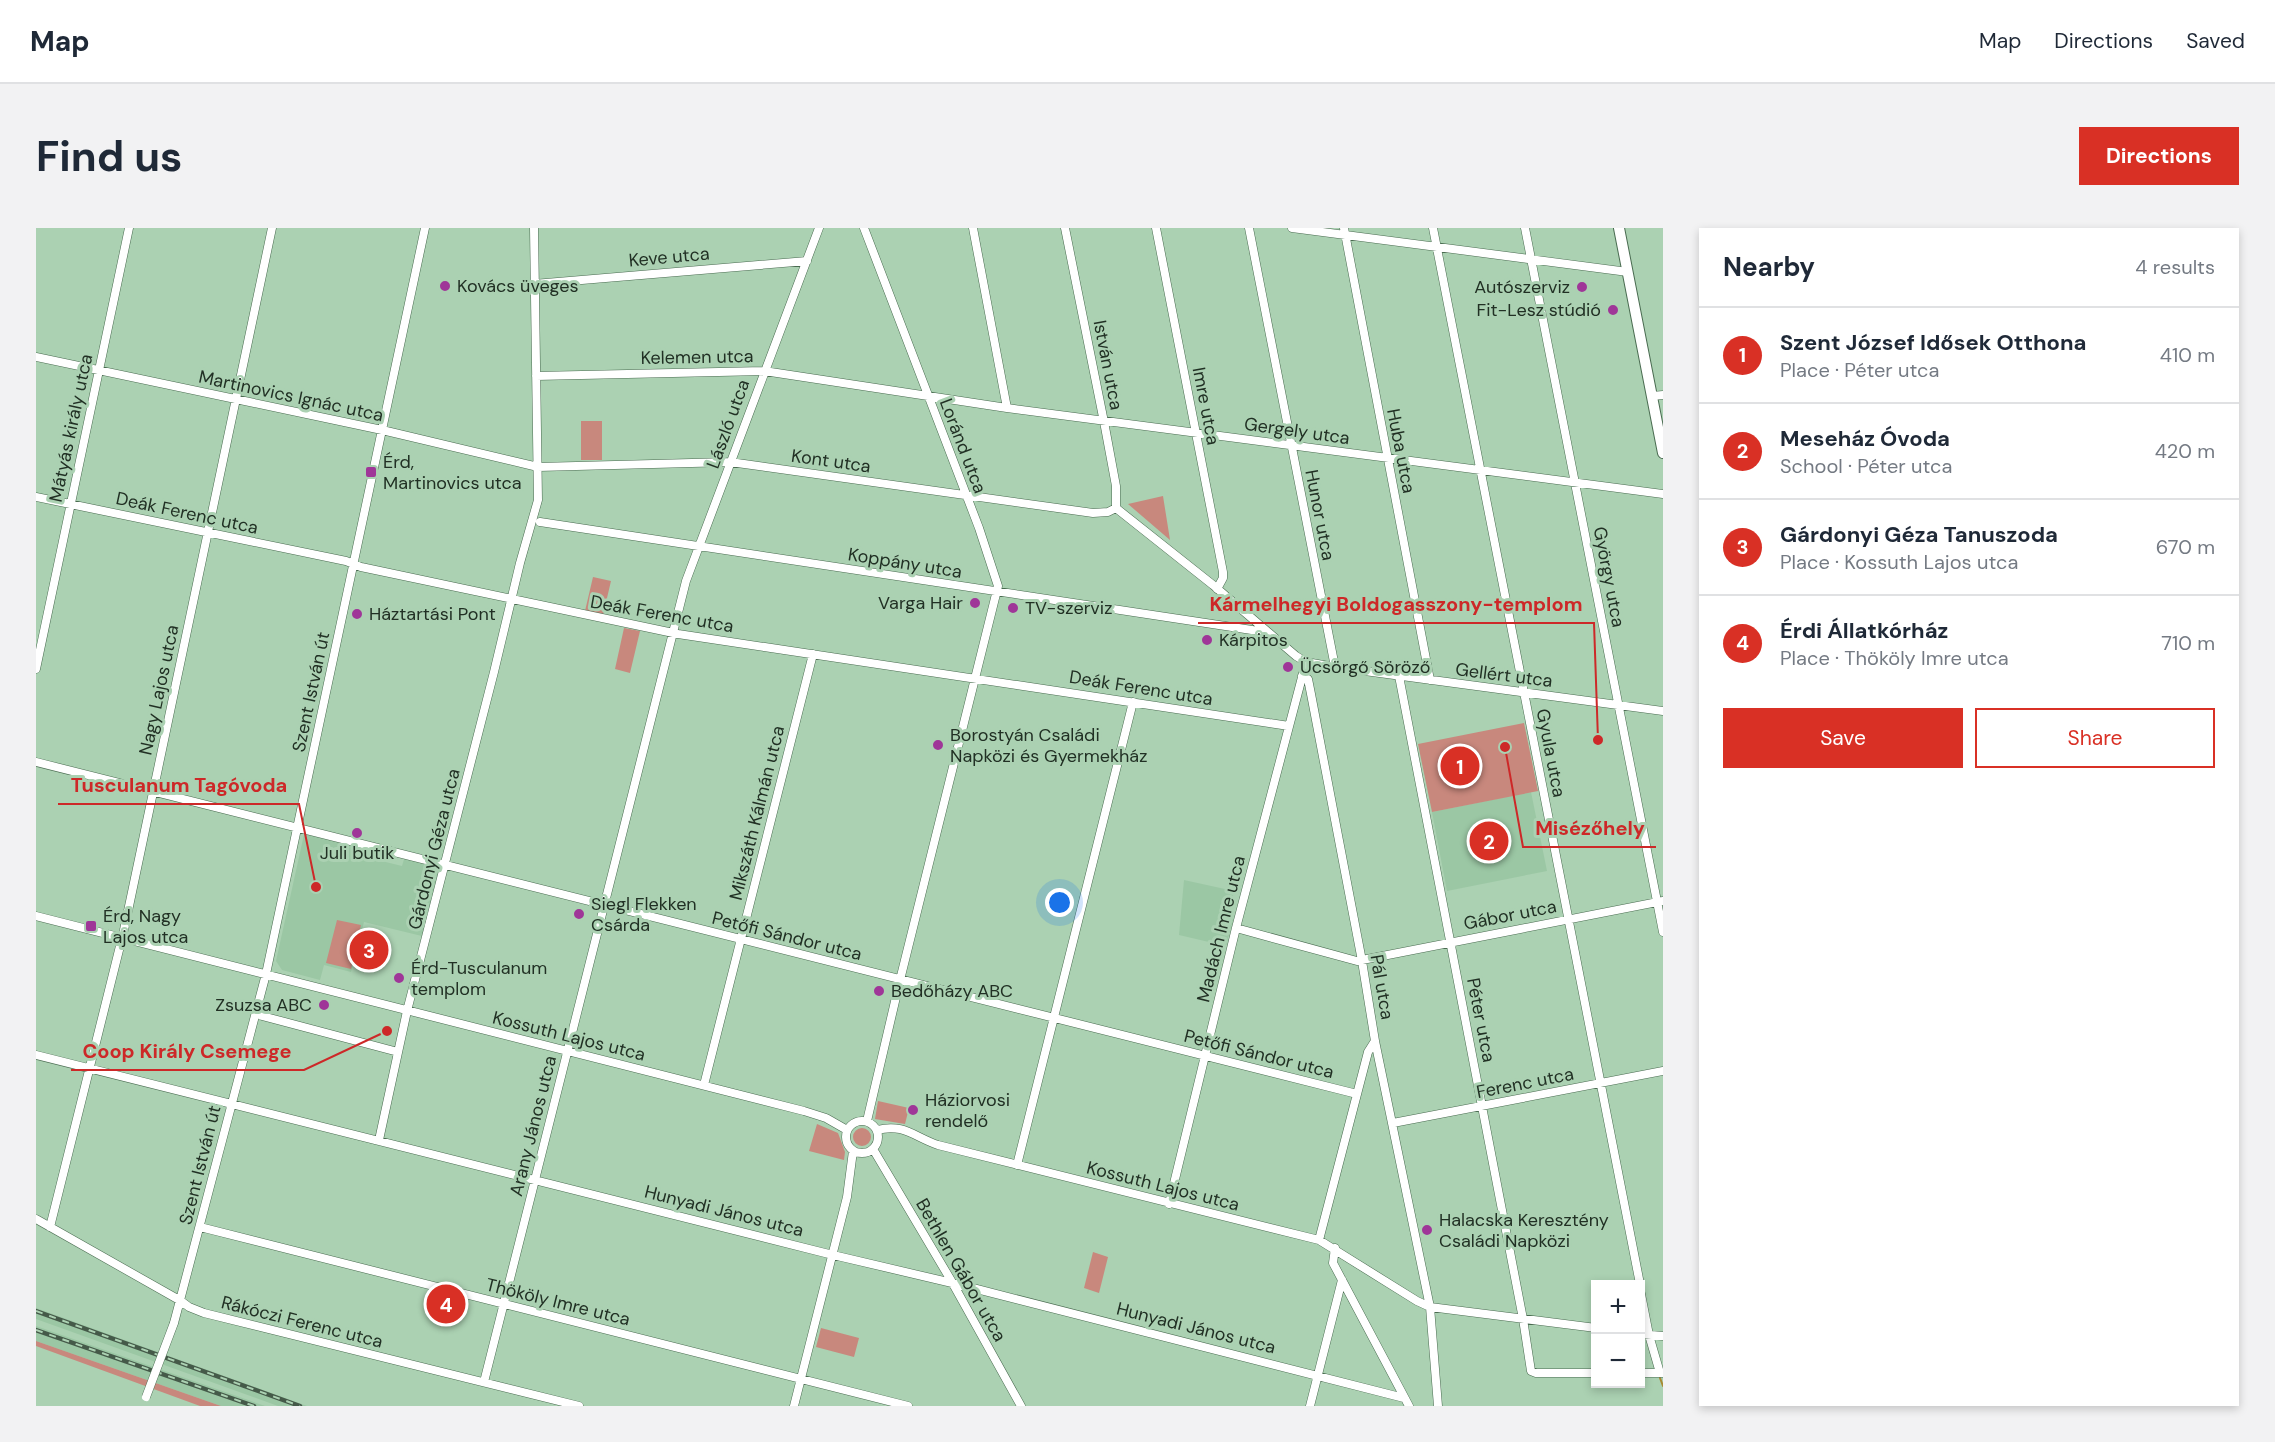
<!DOCTYPE html>
<html lang="en">
<head>
<meta charset="utf-8">
<style>
	:root { --surface:#fff; --page:#f2f2f3; --text:#1f2937; --muted:#747a83; --line:#e0e1e3; --accent:#d93025 }
	body { margin:0; font-family:"DM Sans",sans-serif; background:var(--page); color:var(--text) }
	.controls { position:absolute; right:18px; bottom:18px; display:grid; overflow:hidden; border-radius:0px; box-shadow:0 3px 9px #0003 }
	.controls button { width:54px; height:54px; display:grid; place-items:center; padding:0; border:0; border-bottom:2px solid var(--line); background:var(--surface); color:var(--text); font:30px sans-serif }
	.you { position:absolute; left:1024px; top:675px; width:21px; height:21px; margin:-15px; border:4px solid #fff; border-radius:50%; background:#1a73e8; box-shadow:0 0 0 9px #1a73e833 }
	.badge { display:grid; place-items:center; width:39px; height:39px; border-radius:50%; background:var(--accent); color:#fff; font-size:20px; font-weight:700 }
	.pin { position:absolute; translate:-50% -50%; border:3px solid #fff; box-shadow:0 2px 6px #0006 }
	.list { margin:0; padding:0; list-style:none }
	h2 { display:flex; justify-content:space-between; align-items:center; height:78px; margin:0; padding:0 24px; font-size:26px }
	h2 small { font-size:20px; font-weight:400; color:var(--muted) }
	.list li { display:grid; grid-template-columns:39px 1fr auto; gap:18px; align-items:center; box-sizing:border-box; height:96px; padding:0 24px; border-top:2px solid var(--line) }
	.list b { display:block; font-size:22px; white-space:nowrap }
	.list p { margin:0; font-size:20px; white-space:nowrap; color:var(--muted) }
	.list em { font-size:20px; font-style:normal; color:var(--muted) }
	.actions { display:flex; gap:12px; padding:18px 24px }
	.actions a { flex:1; padding:14px 0; border:2px solid var(--accent); border-radius:0px; text-align:center; font-size:21px; color:var(--accent) }
	.actions .main { background:var(--accent); color:#fff }
	.map { position:relative; flex:none; width:1627px; height:1178px; overflow:hidden; border-radius:0px }
	header { display:flex; align-items:center; gap:36px; box-sizing:border-box; height:84px; padding:0 30px; background:var(--surface); border-bottom:2px solid var(--line) }
	header strong { font-size:28px }
	nav { display:flex; gap:33px; margin-inline-start:auto; font-size:21px }
	.intro { display:flex; align-items:center; justify-content:space-between; box-sizing:border-box; height:144px; padding:0 36px }
	h1 { margin:0; font-size:42px }
	.button { padding:15px 27px; border-radius:0px; background:var(--accent); color:#fff; font-size:21px; font-weight:700 }
	main { display:flex; gap:36px; padding:0 36px }
	aside { flex:1; background:var(--surface); border-radius:0px; box-shadow:0 3px 9px #0003 }
	.map>svg:first-child { display:block }
	.built { fill:#9bc7a4 }
	.green { fill:#c8887d }
	.water { fill:#a88b31 }
	.lines { fill:none; stroke-linecap:round; stroke-linejoin:round }
	.stream { stroke:#a88b31; stroke-width:2 }
	.minor-casing { stroke:#496b50; stroke-width:9 }
	.major-casing { stroke:#496b50; stroke-width:12 }
	.minor { stroke:#fff; stroke-width:8 }
	.major { stroke:#fff; stroke-width:10 }
	.rail-casing { stroke:#455a49; stroke-width:4.5 }
	.rail { stroke:#abd1b2; stroke-width:2; stroke-dasharray:7; stroke-linecap:butt }
	.minor-bridge-casing { stroke:#496b50; stroke-width:9; stroke-linecap:butt }
	.minor-bridge { stroke:#fff; stroke-width:8 }
	.poi-dot { fill:#9f3698; stroke:#abd1b2; stroke-width:2 }
	.labels { text-anchor:middle; stroke-width:6; stroke-linejoin:round; paint-order:stroke }
	.street-label { font-size:18px; fill:#213024; stroke:#abd1b2 }
	.poi-label { font-size:18px; fill:#213024; stroke:#abd1b2; text-anchor:start }
	.leader { fill:none; stroke:#cd2828; stroke-width:2 }
	.callout-dot { fill:#cd2828; stroke:#abd1b2; stroke-width:2 }
	.callout-label { font-size:20px; text-anchor:middle; font-weight:bold; fill:#cd2828; stroke:#abd1b2; stroke-width:6; stroke-linejoin:round; paint-order:stroke }
</style>
</head>
<body>
<header>
<strong>Map</strong>
<nav><a>Map</a><a>Directions</a><a>Saved</a></nav>
</header>
<div class="intro"><h1>Find us</h1><a class="button">Directions</a></div>
<main>
<div class="map">
<svg width="1627" height="1178" viewBox="0 0 1627 1178">
	<rect width="100%" height="100%" fill="#abd1b2"/>
	<path class="built" d="M1495,564L1511,643L1411,663L1396,584Z
		M269,602L324,616L321,627L366,638L369,628L409,638L390,709L328,694L315,744L288,737L284,752L246,742L240,733Z
		M1148,652L1198,663L1192,690L1197,692L1190,718L1143,707Z
		M0,1080L271,1178H242L0,1091Z
		M0,1098L229,1178H185L0,1113Z"/>
	<path class="green" d="M545,193H566V232H545Z
		M1127,268L1134,312L1092,276Z
		M557,349L575,353L567,387L549,383Z
		M588,400L604,403L594,445L579,441Z
		M1488,495L1502,563L1396,584L1382,516Z
		M301,692L325,697L315,741L290,735Z
		M842,873L873,880L869,896L839,891Z
		M781,896L802,905L809,924L808,932L773,923Z
		M817 909a9 9 0 1 1 18 0a9 9 0 1 1-18 0Z
		M1057,1024L1072,1029L1063,1065L1048,1060Z
		M785,1100L823,1110L818,1129L780,1119Z
		M0,1113L185,1178H164L0,1118Z"/>
	<path class="water" d="M329,710L342,714L336,739L322,735Z"/>
	<g class="lines">
		<path class="stream" d="M1605,1090L1607,1100
			M1624,1150L1627,1158"/>
		<g class="minor-casing">
			<path id="minor" d="M828,0L943,300L962,358L864,752L831,893
				M937,0L971,180
				M1029,0L1069,199L1080,258V280
				M1120,0L1187,344V350L1181,361
				M1213,0L1299,439
				M1256,0L1592,44
				M1308,0L1394,452
				M1397,0L1604,1056
				M1489,0L1627,704
				M498,56L771,33
				M0,129L346,202L502,239L694,234L1057,285L1072,284L1080,280
				M500,148L728,143L971,180L1627,266
				M1616,168L1627,167
				M0,269L310,333L325,339L642,406L1253,498
				M1080,280L1177,357L1260,428L1270,434L1299,439L1627,483
				M504,294L1229,404
				M0,441L93,0
				M1266,448L1272,451L1275,466L1326,733L1339,813L1394,1079L1402,1178
				M1363,448L1487,1091L1495,1143L1500,1145H1560
				M0,534L1321,866
				M0,688L768,883L790,890L811,902
				M1200,700L1321,733L1627,673
				M226,788L362,824
				M0,827L797,1027L929,1058L1368,1170
				M668,857L777,426
				M810 909a16 16 0 1 1 32 0a16 16 0 1 1-32 0Z
				M1357,895L1627,843
				M841,902C868,895 878,909 902,917L1283,1012L1381,1073L1394,1079L1560,1100
				M343,912L371,783L458,444L484,335L502,272L498,0
				M837,921L916,1054L985,1178
				M981,937L1097,474
				M1133,976L1200,700L1270,434
				M0,991L145,1073L153,1079L168,1085L543,1178
				M14,999L88,702L236,0
				M164,999L872,1178
				M1283,1012L1332,824L1339,813
				M1299,1020L1297,1035L1373,1178
				M1604,1061L1613,1107L1624,1145
				M138,1095L230,746L389,0
				M1604,1106L1627,1108
				M1604,1145H1627
				M448,1154L650,353L783,0
				M758,1178L811,969L817,923
				M1274,1178L1306,1052"/>
		</g>
		<g class="major-casing">
			<path id="major" d="M1583,0L1627,225"/>
		</g>
		<use href="#minor" class="minor"/>
		<use href="#major" class="major"/>
		<g class="rail-casing">
			<path id="rail" d="M0,1083L264,1178
				M0,1102L218,1178"/>
		</g>
		<use href="#rail" class="rail"/>
		<g class="minor-bridge-casing">
			<path id="minor-bridge" d="M110,1169L138,1095"/>
		</g>
		<use href="#minor-bridge" class="minor-bridge"/>
	</g>
	<g class="poi-dot">
		<circle cx="409" cy="58" r="6"/>
		<circle cx="1546" cy="59" r="6"/>
		<circle cx="1577" cy="82" r="6"/>
		<rect x="329" y="238" width="12" height="12" rx="3"/>
		<circle cx="939" cy="375" r="6"/>
		<circle cx="977" cy="380" r="6"/>
		<circle cx="321" cy="386" r="6"/>
		<circle cx="1171" cy="412" r="6"/>
		<circle cx="1252" cy="439" r="6"/>
		<circle cx="902" cy="517" r="6"/>
		<circle cx="321" cy="605" r="6"/>
		<circle cx="543" cy="686" r="6"/>
		<rect x="49" y="692" width="12" height="12" rx="3"/>
		<circle cx="363" cy="750" r="6"/>
		<circle cx="843" cy="763" r="6"/>
		<circle cx="288" cy="777" r="6"/>
		<circle cx="877" cy="882" r="6"/>
		<circle cx="1391" cy="1002" r="6"/>
	</g>
	<g class="labels">
		<g class="street-label">
			<text transform="translate(633 29) rotate(-5)" y="6">Keve utca</text>
			<text transform="translate(661 129) rotate(-1)" y="6">Kelemen utca</text>
			<text transform="translate(1072 137) rotate(79)" y="6">István utca</text>
			<text transform="translate(255 168) rotate(12)" y="6">Martinovics Ignác utca</text>
			<text transform="translate(1170 178) rotate(79)" y="6">Imre utca</text>
			<text transform="translate(692 196) rotate(-70)" y="6">László utca</text>
			<text transform="translate(35 200) rotate(-78)" y="6">Mátyás király utca</text>
			<text transform="translate(1261 203) rotate(8)" y="6">Gergely utca</text>
			<text transform="translate(927 218) rotate(69)" y="6">Loránd utca</text>
			<text transform="translate(1365 223) rotate(79)" y="6">Huba utca</text>
			<text transform="translate(795 233) rotate(8)" y="6">Kont utca</text>
			<text transform="translate(151 285) rotate(12)" y="6">Deák Ferenc utca</text>
			<text transform="translate(1284 287) rotate(79)" y="6">Hunor utca</text>
			<text transform="translate(869 335) rotate(9)" y="6">Koppány utca</text>
			<text transform="translate(1573 349) rotate(79)" y="6">György utca</text>
			<text transform="translate(626 386) rotate(10)" y="6">Deák Ferenc utca</text>
			<text transform="translate(1468 447) rotate(7)" y="6">Gellért utca</text>
			<text transform="translate(1105 460) rotate(9)" y="6">Deák Ferenc utca</text>
			<text transform="translate(123 462) rotate(-78)" y="6">Nagy Lajos utca</text>
			<text transform="translate(275 464) rotate(-78)" y="6">Szent István út</text>
			<text transform="translate(1515 525) rotate(79)" y="6">Gyula utca</text>
			<text transform="translate(721 585) rotate(-76)" y="6">Mikszáth Kálmán utca</text>
			<text transform="translate(398 621) rotate(-76)" y="6">Gárdonyi Géza utca</text>
			<text transform="translate(1474 687) rotate(-11)" y="6">Gábor utca</text>
			<text transform="translate(1185 701) rotate(-76)" y="6">Madách Imre utca</text>
			<text transform="translate(751 708) rotate(14)" y="6">Petőfi Sándor utca</text>
			<text transform="translate(1346 759) rotate(80)" y="6">Pál utca</text>
			<text transform="translate(1445 792) rotate(79)" y="6">Péter utca</text>
			<text transform="translate(533 808) rotate(14)" y="6">Kossuth Lajos utca</text>
			<text transform="translate(1223 826) rotate(14)" y="6">Petőfi Sándor utca</text>
			<text transform="translate(1489 855) rotate(-11)" y="6">Ferenc utca</text>
			<text transform="translate(497 898) rotate(-76)" y="6">Arany János utca</text>
			<text transform="translate(164 937) rotate(-76)" y="6">Szent István út</text>
			<text transform="translate(1127 958) rotate(14)" y="6">Kossuth Lajos utca</text>
			<text transform="translate(688 983) rotate(14)" y="6">Hunyadi János utca</text>
			<text transform="translate(925 1042) rotate(60)" y="6">Bethlen Gábor utca</text>
			<text transform="translate(522 1074) rotate(14)" y="6">Thököly Imre utca</text>
			<text transform="translate(266 1094) rotate(14)" y="6">Rákóczi Ferenc utca</text>
			<text transform="translate(1160 1100) rotate(14)" y="6">Hunyadi János utca</text>
		</g>
		<g class="poi-label">
			<text x="421" y="64">Kovács üveges</text>
			<text x="1534" y="65" text-anchor="end">Autószerviz</text>
			<text x="1565" y="88" text-anchor="end">Fit-Lesz stúdió</text>
			<text x="347" y="240">Érd,<tspan x="347" dy="21">Martinovics utca</tspan></text>
			<text x="927" y="381" text-anchor="end">Varga Hair</text>
			<text x="989" y="386">TV-szerviz</text>
			<text x="333" y="392">Háztartási Pont</text>
			<text x="1183" y="418">Kárpitos</text>
			<text x="1264" y="445">Ücsörgő Söröző</text>
			<text x="914" y="513">Borostyán Családi<tspan x="914" dy="21">Napközi és Gyermekház</tspan></text>
			<text x="321" y="631" text-anchor="middle">Juli butik</text>
			<text x="555" y="682">Siegl Flekken<tspan x="555" dy="21">Csárda</tspan></text>
			<text x="67" y="694">Érd, Nagy<tspan x="67" dy="21">Lajos utca</tspan></text>
			<text x="375" y="746">Érd-Tusculanum<tspan x="375" dy="21">templom</tspan></text>
			<text x="855" y="769">Bedőházy ABC</text>
			<text x="276" y="783" text-anchor="end">Zsuzsa ABC</text>
			<text x="889" y="878">Háziorvosi<tspan x="889" dy="21">rendelő</tspan></text>
			<text x="1403" y="998">Halacska Keresztény<tspan x="1403" dy="21">Családi Napközi</tspan></text>
		</g>
	</g>
	<path class="leader" d="M1562 512L1558 395H1162M280 659L263 576H22M1469 519L1487 619H1620M351 803L268 842H35"/>
	<g class="callout-dot">
		<circle cx="1562" cy="512" r="6"/>
		<circle cx="280" cy="659" r="6"/>
		<circle cx="1469" cy="519" r="6"/>
		<circle cx="351" cy="803" r="6"/>
	</g>
	<g class="callout-label">
		<text x="1360" y="383">Kármelhegyi Boldogasszony-templom</text>
		<text x="143" y="564">Tusculanum Tagóvoda</text>
		<text x="1554" y="607">Misézőhely</text>
		<text x="151" y="830">Coop Király Csemege</text>
	</g>
</svg>
<div class="controls">
<button>+</button>
<button>−</button>
</div>
<div class="you"></div>
<div class="pin badge" style="left:1424px;top:538px">1</div>
<div class="pin badge" style="left:1453px;top:613px">2</div>
<div class="pin badge" style="left:333px;top:722px">3</div>
<div class="pin badge" style="left:410px;top:1076px">4</div>
</div>
<aside>
<h2>Nearby<small>4 results</small></h2>
<ul class="list">
<li><span class="badge">1</span><div><b>Szent József Idősek Otthona</b><p>Place · Péter utca</p></div><em>410 m</em></li>
<li><span class="badge">2</span><div><b>Meseház Óvoda</b><p>School · Péter utca</p></div><em>420 m</em></li>
<li><span class="badge">3</span><div><b>Gárdonyi Géza Tanuszoda</b><p>Place · Kossuth Lajos utca</p></div><em>670 m</em></li>
<li><span class="badge">4</span><div><b>Érdi Állatkórház</b><p>Place · Thököly Imre utca</p></div><em>710 m</em></li>
</ul>
<div class="actions"><a class="main">Save</a><a>Share</a></div>
</aside>
</main>
</body>
</html>
